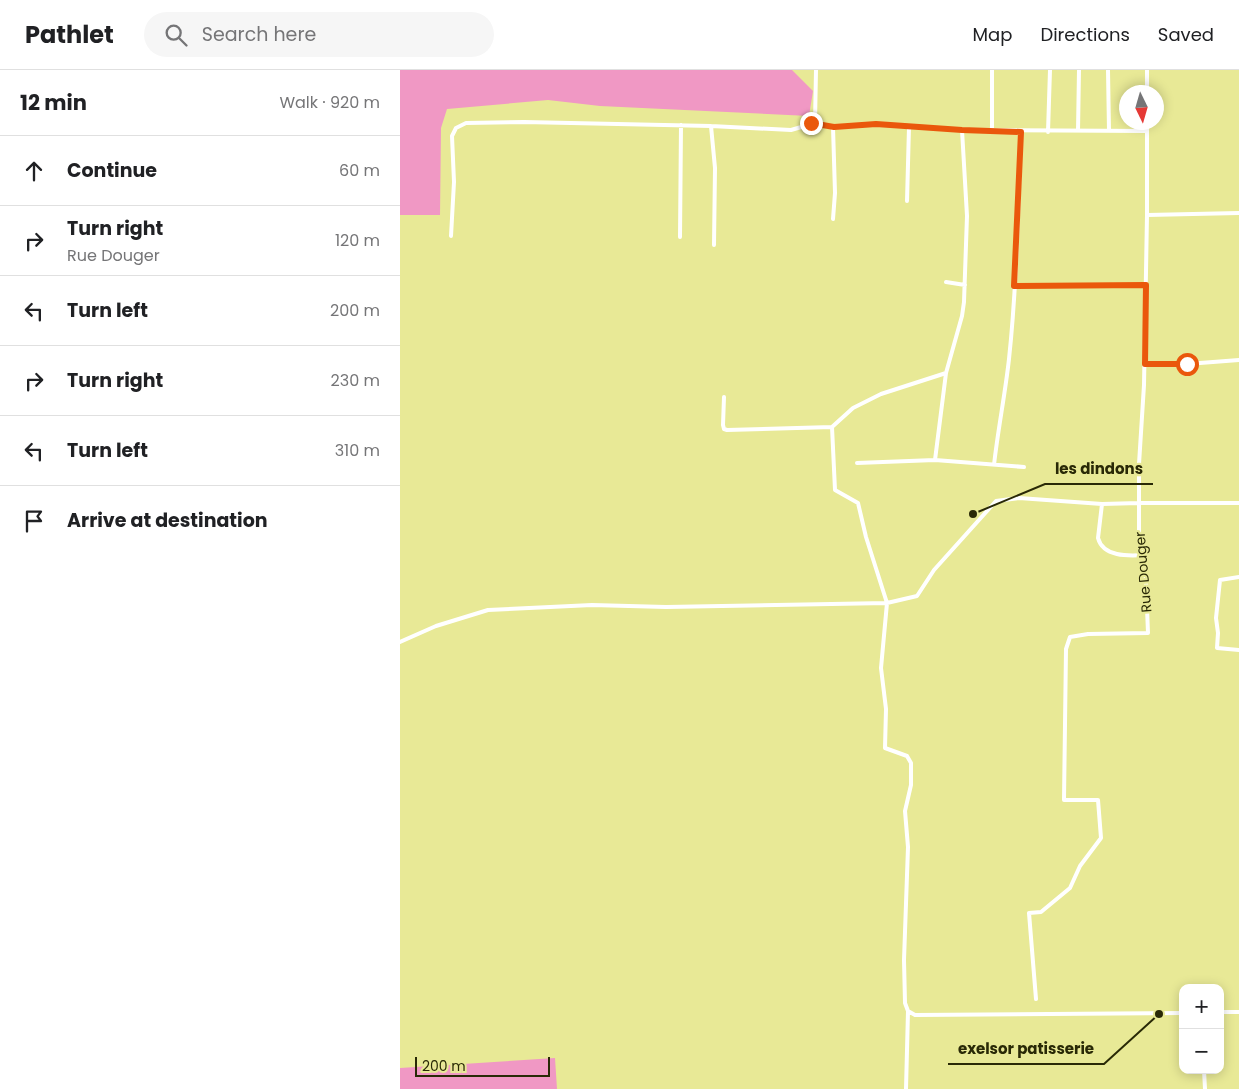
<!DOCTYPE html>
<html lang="en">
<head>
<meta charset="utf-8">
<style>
	:root { --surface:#fff; --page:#f6f6f6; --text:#202124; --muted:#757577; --line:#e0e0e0 }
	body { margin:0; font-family:Poppins,sans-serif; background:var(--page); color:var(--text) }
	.controls { position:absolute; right:15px; bottom:15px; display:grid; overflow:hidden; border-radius:10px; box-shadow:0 2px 12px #0003 }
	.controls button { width:45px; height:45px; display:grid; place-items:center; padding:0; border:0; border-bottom:1px solid var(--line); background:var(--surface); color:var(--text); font:25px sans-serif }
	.compass { position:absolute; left:719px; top:15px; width:45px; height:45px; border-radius:50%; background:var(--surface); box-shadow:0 2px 12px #0003; rotate:175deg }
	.scale { position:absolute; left:15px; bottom:12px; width:135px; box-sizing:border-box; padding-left:5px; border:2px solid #292906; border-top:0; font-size:14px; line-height:18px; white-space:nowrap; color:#292906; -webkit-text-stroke:4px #e8e996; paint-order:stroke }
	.stop { position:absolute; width:15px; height:15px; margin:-11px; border:4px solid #ea580c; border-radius:50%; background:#fff }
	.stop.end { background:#ea580c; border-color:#fff; box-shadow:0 1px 5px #0008 }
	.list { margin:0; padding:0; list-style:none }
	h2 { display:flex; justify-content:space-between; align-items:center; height:65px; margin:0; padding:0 20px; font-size:21px }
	h2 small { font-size:16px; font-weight:400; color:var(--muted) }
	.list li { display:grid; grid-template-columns:32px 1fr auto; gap:15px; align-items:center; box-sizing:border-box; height:70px; padding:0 20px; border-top:1px solid var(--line) }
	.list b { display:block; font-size:19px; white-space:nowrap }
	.list p { margin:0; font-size:16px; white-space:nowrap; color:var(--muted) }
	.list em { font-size:16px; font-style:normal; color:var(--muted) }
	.icon { flex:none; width:28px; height:28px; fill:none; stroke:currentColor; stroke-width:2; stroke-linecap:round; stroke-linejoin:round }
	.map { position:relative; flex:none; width:839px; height:1019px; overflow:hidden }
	header { display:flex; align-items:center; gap:30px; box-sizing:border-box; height:70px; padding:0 25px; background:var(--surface); border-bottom:1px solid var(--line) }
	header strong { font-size:24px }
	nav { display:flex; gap:28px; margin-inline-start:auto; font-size:18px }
	.search { width:350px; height:45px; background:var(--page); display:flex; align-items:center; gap:12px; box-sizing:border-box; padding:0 18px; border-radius:28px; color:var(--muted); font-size:19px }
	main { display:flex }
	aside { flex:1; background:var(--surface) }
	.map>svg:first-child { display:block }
	.green { fill:#f098c4 }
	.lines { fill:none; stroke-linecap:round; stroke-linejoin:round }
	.street { stroke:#fff; stroke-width:4 }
	.route { stroke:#ea580c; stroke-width:6 }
	.labels { text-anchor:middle; stroke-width:4.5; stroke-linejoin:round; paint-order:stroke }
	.street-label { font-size:14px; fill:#292906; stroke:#e8e996 }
	.leader { fill:none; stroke:#292906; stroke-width:2 }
	.callout-dot { fill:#292906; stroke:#e8e996; stroke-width:2 }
	.callout-label { font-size:15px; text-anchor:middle; font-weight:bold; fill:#292906; stroke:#e8e996; stroke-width:4.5; stroke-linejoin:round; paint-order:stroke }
</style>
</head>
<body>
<header>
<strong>Pathlet</strong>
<div class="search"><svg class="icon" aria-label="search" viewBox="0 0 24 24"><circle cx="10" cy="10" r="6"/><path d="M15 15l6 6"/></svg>Search here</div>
<nav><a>Map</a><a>Directions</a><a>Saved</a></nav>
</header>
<main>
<aside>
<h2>12 min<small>Walk · 920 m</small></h2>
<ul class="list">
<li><svg class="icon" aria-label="ahead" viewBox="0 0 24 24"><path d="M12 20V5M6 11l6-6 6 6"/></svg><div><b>Continue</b></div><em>60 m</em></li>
<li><svg class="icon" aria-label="right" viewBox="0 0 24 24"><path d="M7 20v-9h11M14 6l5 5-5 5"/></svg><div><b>Turn right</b><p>Rue Douger</p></div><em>120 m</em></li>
<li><svg class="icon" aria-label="left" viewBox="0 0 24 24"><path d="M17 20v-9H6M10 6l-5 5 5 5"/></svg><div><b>Turn left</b></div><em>200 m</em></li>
<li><svg class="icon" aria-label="right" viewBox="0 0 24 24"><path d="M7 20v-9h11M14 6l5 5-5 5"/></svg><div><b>Turn right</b></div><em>230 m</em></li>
<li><svg class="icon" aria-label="left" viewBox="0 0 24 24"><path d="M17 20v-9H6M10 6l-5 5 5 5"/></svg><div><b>Turn left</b></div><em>310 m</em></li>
<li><svg class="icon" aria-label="arrive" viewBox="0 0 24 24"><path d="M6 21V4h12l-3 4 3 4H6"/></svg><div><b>Arrive at destination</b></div></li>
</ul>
</aside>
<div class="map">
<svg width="839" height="1019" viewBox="0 0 839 1019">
	<rect width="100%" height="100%" fill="#e8e996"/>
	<path class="green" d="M0,0H392L413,21L409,46L200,36L148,30L47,39L41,58L40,145H0Z
		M155,988L157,1019H0V998Z"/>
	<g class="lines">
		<path class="street" d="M592,0V61
			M708,0L709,61
			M747,0V22
			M415,53L416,0
			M311,56L315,98L314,175
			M678,61L679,0
			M648,62L650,0
			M507,131L509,57
			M747,145L839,143
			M433,149L435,123L433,57
			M51,166L54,112L52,66L56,58L66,53L124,52L311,56L391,60L415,53L433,57L476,54L562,60L747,61
			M280,167L281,55
			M546,212L565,215
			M614,216L746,215
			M745,295L787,294L839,290
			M324,327L323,355L324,359L327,360L432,357L453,338L481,324L546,303L562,246L564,232L567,146L562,60
			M432,357L435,420L458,433L466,467L487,533L481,598L486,639L485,678L507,686L511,693V715L505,741L508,777L504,890L505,933L508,941L515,945L783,943
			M535,390L546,303
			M457,393L535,390L624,397
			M594,395C598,359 605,325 609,289C617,214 618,137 621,62
			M702,434L698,468C703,487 728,486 744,485
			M839,507L820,510L816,548L818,563L817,578L839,580
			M0,572L36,556L88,540L192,535L266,537L487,533L517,526L534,500L596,431L619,428L702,434L739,433H839
			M636,929L629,843L641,842L670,818L680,796L701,768L698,730H664L666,579L670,567L688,564L748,563L745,488L739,471V394L744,315L747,145V52
			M820,942H839
			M804,1000L805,1019
			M506,1019L508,941"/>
	</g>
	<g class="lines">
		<path class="route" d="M411,53L434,57L476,54L562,60L621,62L614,216L746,215L745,294H787"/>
	</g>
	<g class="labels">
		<g class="street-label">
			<text transform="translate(743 502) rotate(-95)" y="5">Rue Douger</text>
		</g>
	</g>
	<path class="leader" d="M573 444L645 414H753M759 944L704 994H548"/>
	<g class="callout-dot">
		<circle cx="573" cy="444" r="5"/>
		<circle cx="759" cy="944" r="5"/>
	</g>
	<g class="callout-label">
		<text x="699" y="404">les dindons</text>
		<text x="626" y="984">exelsor patisserie</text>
	</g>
</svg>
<div class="controls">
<button>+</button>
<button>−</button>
</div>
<svg class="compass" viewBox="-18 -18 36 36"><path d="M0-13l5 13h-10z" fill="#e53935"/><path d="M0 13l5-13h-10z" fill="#757577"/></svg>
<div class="scale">200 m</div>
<div class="stop" style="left:787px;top:294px"></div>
<div class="stop end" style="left:411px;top:53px"></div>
</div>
</main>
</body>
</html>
